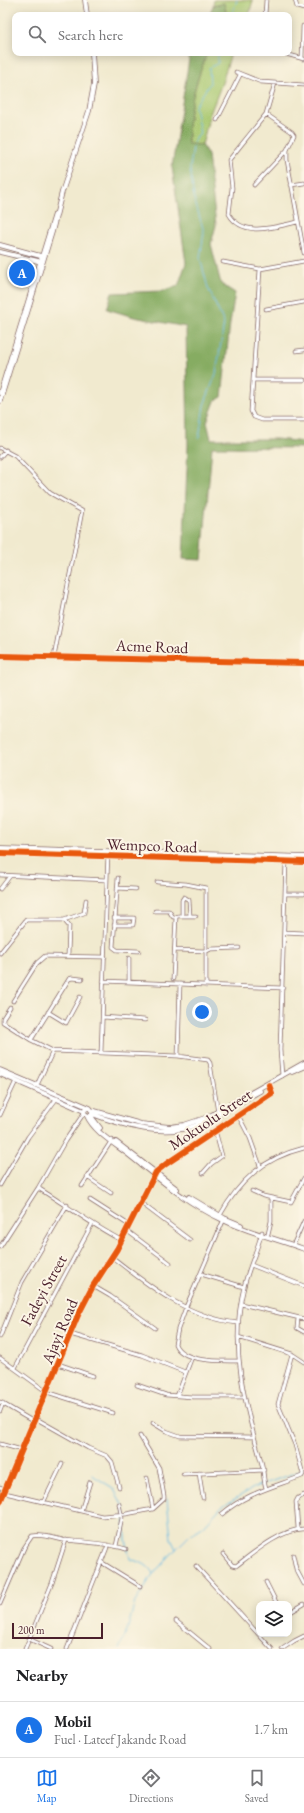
<!DOCTYPE html>
<html lang="en">
<head>
<meta charset="utf-8">
<style>
	:root { --surface:#fff; --page:#f6f6f6; --text:#202124; --muted:#757577; --line:#e0e0e0; --accent:#1a73e8 }
	body { margin:0; font-family:"EB Garamond",serif; background:var(--page); color:var(--text) }
	.controls { position:absolute; right:12px; bottom:12px; display:grid; overflow:hidden; border-radius:8px; box-shadow:0 2px 10px #0003 }
	.controls button { width:36px; height:36px; display:grid; place-items:center; padding:0; border:0; border-bottom:1px solid var(--line); background:var(--surface); color:var(--text); font:20px sans-serif }
	.scale { position:absolute; left:12px; bottom:10px; width:91px; box-sizing:border-box; padding-left:4px; border:2px solid #4a1f2b; border-top:0; font-size:11px; line-height:14px; white-space:nowrap; color:#4a1f2b; -webkit-text-stroke:3px #fcf5e5; paint-order:stroke }
	.you { position:absolute; left:202px; top:1012px; width:14px; height:14px; margin:-10px; border:3px solid #fff; border-radius:50%; background:#1a73e8; box-shadow:0 0 0 6px #1a73e833 }
	.badge { display:grid; place-items:center; width:26px; height:26px; border-radius:50%; background:var(--accent); color:#fff; font-size:13px; font-weight:700 }
	.pin { position:absolute; translate:-50% -50%; border:2px solid #fff; box-shadow:0 1px 4px #0006 }
	.list { margin:0; padding:0; list-style:none }
	h2 { display:flex; justify-content:space-between; align-items:center; height:52px; margin:0; padding:0 16px; font-size:17px }
	h2 small { font-size:13px; font-weight:400; color:var(--muted) }
	.list li { display:grid; grid-template-columns:26px 1fr auto; gap:12px; align-items:center; box-sizing:border-box; height:56px; padding:0 16px; border-top:1px solid var(--line) }
	.list b { display:block; font-size:15px; white-space:nowrap }
	.list p { margin:0; font-size:13px; white-space:nowrap; color:var(--muted) }
	.list em { font-size:13px; font-style:normal; color:var(--muted) }
	.icon { flex:none; width:22px; height:22px; fill:none; stroke:currentColor; stroke-width:2; stroke-linecap:round; stroke-linejoin:round }
	.map { position:relative; flex:none; width:304px; height:1649px; overflow:hidden }
	.search { position:absolute; background:var(--surface); box-shadow:0 2px 10px #0003; left:12px; right:12px; top:12px; height:44px; display:flex; align-items:center; gap:10px; box-sizing:border-box; padding:0 14px; border-radius:8px; color:var(--muted); font-size:15px }
	.sheet { height:108px; background:var(--surface) }
	nav { display:flex; justify-content:space-around; align-items:center; box-sizing:border-box; height:56px; border-top:1px solid var(--line); background:var(--surface); font-size:11px; color:var(--muted) }
	nav a { display:grid; justify-items:center; gap:2px }
	nav .on { color:var(--accent) }
	.map>svg:first-child { display:block }
	.green { fill:#a9c86f; stroke:#7a744d }
	.forest { fill:#86ac62; stroke:#686646 }
	.lines { fill:none; stroke-linecap:round; stroke-linejoin:round }
	.stream { stroke:#68bbe4; stroke-width:1 }
	.street-casing { stroke:#846664; stroke-width:4.5 }
	.secondary-casing { stroke:#846664; stroke-width:5.5 }
	.street { stroke:#fff; stroke-width:3 }
	.secondary { stroke:#fff; stroke-width:4 }
	.cycleway-casing { stroke:#fcf5e5; stroke-width:8 }
	.cycleway { stroke:#e8590c; stroke-width:6 }
	.labels { text-anchor:middle; stroke-width:4; stroke-linejoin:round; paint-order:stroke }
	.street-label { font-size:16px; fill:#4a1f2b; stroke:#fcf5e5 }
</style>
</head>
<body>
<div class="map">
<svg width="304" height="1649" viewBox="0 0 304 1649">
	<rect width="100%" height="100%" fill="#fcf5e5"/>
	<filter id="ink" filterUnits="userSpaceOnUse"><feTurbulence type="fractalNoise" baseFrequency=".025" numOctaves="2"/><feDisplacementMap in="SourceGraphic" scale="8" xChannelSelector="R" yChannelSelector="G"/><feConvolveMatrix kernelMatrix="1 2 1 2 8 2 1 2 1" color-interpolation-filters="sRGB"/></filter>
	<filter id="wash" filterUnits="userSpaceOnUse"><feTurbulence type="fractalNoise" baseFrequency=".012" numOctaves="4" result="noise"/><feDisplacementMap in="SourceGraphic" scale="16" xChannelSelector="R" yChannelSelector="G"/><feGaussianBlur stdDeviation="0.9" result="paint"/><feColorMatrix in="noise" values="0 0 0 0 0 0 0 0 0 0 0 0 0 0 0 0 0 1.4 0 .05"/><feComposite in="paint" operator="in"/></filter>
	<g filter="url(#wash)">
		<rect width="100%" height="100%" fill="#f1eacf"/>
		<path class="green" d="M214,0H253L249,15H224L226,11L224,3L213,6Z
			M207,53H231L222,83L210,114L202,145L188,144C186,113 196,82 207,53Z"/>
		<path class="forest" d="M224,3L226,12L224,15H209L213,6Z
			M190,53H207C196,82 186,113 188,144L202,145L208,155L216,225L211,244L221,284L235,293L230,323L222,397L215,401L207,422L211,439H276L304,442V448L212,447L202,560L183,559L188,446L186,327L134,317L107,309L112,293L162,291L178,286L186,263L172,167Z"/>
		<g class="lines">
			<path class="stream" d="M232,15L237,0
				M199,438L204,405L216,374L224,323L208,288L200,258L204,232L194,198L190,168L194,140L200,134L195,106L210,83L209,68L218,63V53
				M92,1475L113,1488L124,1507L126,1540L130,1559C139,1562 149,1564 153,1574
				M267,1483L304,1470
				M167,1499L171,1539L176,1549
				M119,1649L127,1631L135,1602L153,1574L176,1549L190,1535L204,1526L221,1507L257,1486L264,1484"/>
		</g>
	</g>
	<g filter="url(#ink)">
		<g class="lines">
			<g class="street-casing">
				<path id="street" d="M295,0L297,7L304,9
					M265,15L266,0
					M282,53L304,59
					M302,59L303,26
					M236,72L261,82L304,85
					M275,83L266,114L229,160L232,188L229,214C243,239 277,226 298,222
					M266,114L292,132L294,135L287,150V160L304,253
					M217,120L240,75
					M254,185L287,150
					M291,185L304,183
					M223,262L260,269L304,261
					M260,269L251,411L254,417L262,420H304
					M266,309L304,302
					M296,351L304,350
					M253,380H304
					M0,448L15,456L50,493L82,511L54,657
					M0,457L6,450
					M0,875L107,880
					M118,878L113,947L117,950L139,951
					M157,882L186,884L206,888V986
					M117,888L136,889
					M0,889L10,876
					M285,894H304
					M155,911H169L173,917H176
					M182,916V900L184,897L189,900L190,916
					M64,920L84,913L86,900
					M114,925H133L134,918H114
					M284,932L304,933
					M175,950L207,951L211,949L239,948
					M0,953L26,920H64L69,926L68,955
					M129,958V982
					M173,979L176,917L178,916H196
					M103,981L283,988
					M13,1001L37,963L45,956L105,957
					M10,1007L3,1018V1022L31,1040L53,1051L178,1056L208,1060L210,1063L218,1113
					M48,1012L66,1023L80,997
					M103,1017L145,1020
					M31,1040L69,979L72,978L82,979
					M101,1053L108,852
					M178,1056L180,984
					M282,1076L280,1050L286,860
					M37,1085L53,1051
					M0,1115L16,1081
					M238,1115L250,1138L260,1166
					M203,1173L211,1164L222,1156L215,1130
					M87,1177L111,1193
					M0,1185L28,1137L57,1098
					M82,1186L112,1140
					M38,1188C66,1205 92,1225 121,1240
					M252,1191L263,1196L291,1202L304,1178
					M90,1200L129,1225
					M141,1203L190,1240
					M219,1217C239,1181 263,1158 304,1148
					M224,1219L186,1307L178,1329L175,1344C182,1363 223,1361 239,1361
					M126,1230L170,1263
					M262,1232C257,1251 248,1269 244,1287C229,1345 245,1406 261,1461C264,1470 263,1480 266,1488
					M268,1234L271,1221V1198
					M294,1243L304,1221
					M0,1247L38,1188L65,1141L84,1113
					M112,1257C150,1287 189,1318 238,1323
					M251,1265L304,1286
					M201,1274L244,1287
					M93,1286L110,1296L155,1328
					M241,1304L304,1319
					M298,1318L297,1328L304,1332
					M70,1334L142,1355L185,1372
					M0,1337L22,1282L67,1205
					M238,1337L292,1354L304,1362
					M0,1358L47,1392L113,1413
					M58,1364L93,1376
					M15,1368L92,1224
					M137,1385L166,1395L193,1397H245
					M177,1396L192,1357
					M0,1402L34,1422
					M0,1411L3,1403
					M35,1418L88,1448L107,1456L112,1462L119,1487
					M153,1423L166,1431L180,1436L254,1437
					M0,1444L22,1450
					M199,1473L203,1498
					M183,1474L264,1470
					M147,1478L153,1509
					M0,1487L6,1490
					M5,1493L102,1516L126,1514L153,1509L164,1499V1496L159,1468L140,1436
					M0,1502L78,1315L93,1286L117,1249L156,1172L166,1164L272,1093L269,1085
					M43,1503L62,1464
					M81,1511L90,1482
					M222,1514C246,1493 274,1487 302,1476L303,1474L295,1445L278,1404L292,1354
					M298,1528L296,1502L298,1498L304,1495
					M116,1546L122,1518L119,1504
					M223,1554L232,1565L236,1566C253,1553 283,1528 304,1529
					M293,1555L296,1569L304,1584
					M101,1562L140,1586
					M196,1566L272,1649
					M266,1582L277,1604
					M0,1604L24,1548L32,1536C42,1534 54,1538 63,1540C85,1542 106,1543 126,1549
					M289,1613L304,1604
					M176,1621L210,1649
					M29,1639L51,1649
					M25,1649L52,1583L66,1540
					M67,1649L108,1545
					M282,1649L294,1641L304,1636"/>
			</g>
			<g class="secondary-casing">
				<path id="secondary" d="M85,0L87,15
					M0,245L44,257
					M0,252L42,262
					M0,393L55,214
					M0,401L52,232L62,192L89,111L94,84L92,53
					M0,656L304,663
					M0,848L304,857
					M0,853L304,862
					M0,1070L90,1108L92,1111
					M292,1072L304,1067
					M0,1074L84,1111
					M88,1108L85,1109L84,1113L88,1116
					M91,1110L141,1124L170,1127L184,1125L208,1117L304,1063
					M92,1114C124,1126 164,1138 197,1125C219,1117 239,1102 260,1091
					M90,1115L100,1128
					M87,1116C94,1132 115,1144 129,1155C158,1178 187,1203 221,1219C247,1232 277,1239 304,1249
					M116,1142L177,1189
					M189,1197L224,1218L241,1225"/>
			</g>
			<use href="#street" class="street"/>
			<use href="#secondary" class="secondary"/>
			<g class="cycleway-casing">
				<path id="cycleway" d="M0,656L304,663
					M0,853L304,862
					M0,1502L78,1315L93,1286L117,1249L156,1172L166,1164L272,1093L269,1085"/>
			</g>
			<use href="#cycleway" class="cycleway"/>
		</g>
	</g>
	<g class="labels">
		<g class="street-label">
			<text transform="translate(152 646) rotate(2)" y="6">Acme Road</text>
			<text transform="translate(152 845) rotate(2)" y="6">Wempco Road</text>
			<text transform="translate(210 1119) rotate(-34)" y="6">Mokuolu Street</text>
			<text transform="translate(43 1290) rotate(-61)" y="6">Fadeyi Street</text>
			<text transform="translate(59 1331) rotate(-67)" y="6">Ajayi Road</text>
		</g>
	</g>
</svg>
<div class="controls">
<button><svg class="icon" aria-label="layers" viewBox="0 0 24 24"><path d="M12 4l9 5-9 5-9-5zM3 14l9 5 9-5"/></svg></button>
</div>
<div class="scale">200 m</div>
<div class="you"></div>
<div class="pin badge" style="left:22px;top:273px">A</div>
<div class="search"><svg class="icon" aria-label="search" viewBox="0 0 24 24"><circle cx="10" cy="10" r="6"/><path d="M15 15l6 6"/></svg>Search here</div>
</div>
<section class="sheet">
<h2>Nearby<small></small></h2>
<ul class="list">
<li><span class="badge">A</span><div><b>Mobil</b><p>Fuel · Lateef Jakande Road</p></div><em>1.7 km</em></li>
</ul>
</section>
<nav>
<a class="on"><svg class="icon" aria-label="map" viewBox="0 0 24 24"><path d="M3 6l6-2 6 2 6-2v14l-6 2-6-2-6 2zM9 4v14M15 6v14"/></svg>Map</a>
<a><svg class="icon" aria-label="directions" viewBox="0 0 24 24"><path d="M12 3l9 9-9 9-9-9zM9 14v-3h6M13 9l2 2-2 2"/></svg>Directions</a>
<a><svg class="icon" aria-label="saved" viewBox="0 0 24 24"><path d="M7 4h10v16l-5-4-5 4z"/></svg>Saved</a>
</nav>
</body>
</html>
